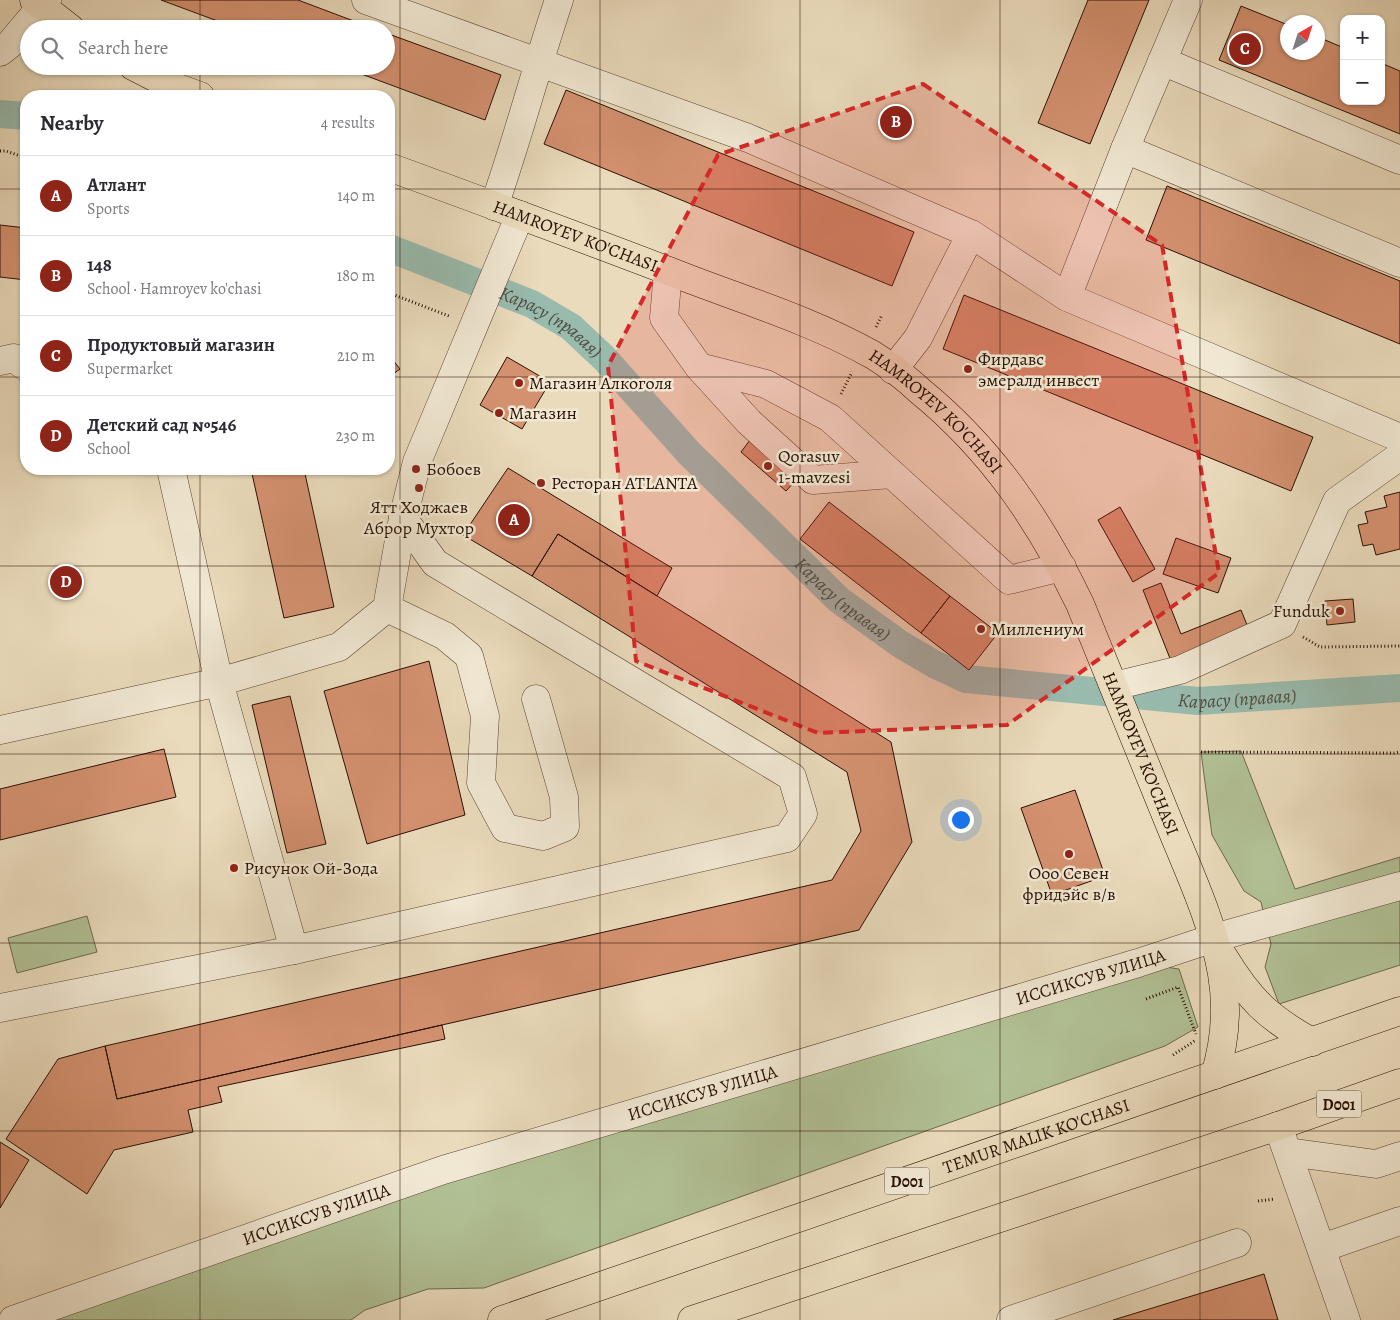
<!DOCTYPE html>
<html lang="en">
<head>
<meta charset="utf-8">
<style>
	:root { --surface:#fff; --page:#f2f2f3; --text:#2b2b33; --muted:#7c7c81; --line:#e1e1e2; --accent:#8f2418 }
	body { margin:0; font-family:Alegreya,serif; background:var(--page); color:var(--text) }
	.controls { position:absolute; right:15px; top:15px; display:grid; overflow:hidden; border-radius:10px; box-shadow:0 1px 4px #0004 }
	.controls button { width:45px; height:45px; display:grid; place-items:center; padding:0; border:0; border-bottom:1px solid var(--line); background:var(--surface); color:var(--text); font:25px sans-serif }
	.compass { position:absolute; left:1280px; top:15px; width:45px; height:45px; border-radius:50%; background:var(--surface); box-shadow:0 1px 4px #0004; rotate:39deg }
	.you { position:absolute; left:960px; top:819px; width:18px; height:18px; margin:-12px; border:4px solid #fff; border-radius:50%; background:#1a73e8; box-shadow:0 0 0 8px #1a73e833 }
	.badge { display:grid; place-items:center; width:32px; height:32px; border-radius:50%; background:var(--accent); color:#fff; font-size:16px; font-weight:700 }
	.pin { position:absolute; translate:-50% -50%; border:2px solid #fff; box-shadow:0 1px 5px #0006 }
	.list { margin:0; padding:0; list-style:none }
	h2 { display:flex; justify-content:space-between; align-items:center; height:65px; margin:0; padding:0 20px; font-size:21px }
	h2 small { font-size:16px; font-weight:400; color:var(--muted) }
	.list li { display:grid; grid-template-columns:32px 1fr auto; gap:15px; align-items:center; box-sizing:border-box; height:80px; padding:0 20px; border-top:1px solid var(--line) }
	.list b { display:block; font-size:19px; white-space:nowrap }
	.list p { margin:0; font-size:16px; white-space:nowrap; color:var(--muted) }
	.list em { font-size:16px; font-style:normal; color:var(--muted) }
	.icon { flex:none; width:28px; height:28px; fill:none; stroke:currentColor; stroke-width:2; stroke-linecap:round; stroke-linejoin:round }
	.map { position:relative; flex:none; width:1400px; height:1320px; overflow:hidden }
	.search { position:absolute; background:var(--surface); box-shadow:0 1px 4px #0004; left:20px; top:20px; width:375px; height:55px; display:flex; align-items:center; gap:12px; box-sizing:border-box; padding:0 18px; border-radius:28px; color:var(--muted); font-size:19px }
	.panel { position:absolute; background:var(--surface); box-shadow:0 1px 4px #0004; left:20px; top:90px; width:375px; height:385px; border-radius:20px }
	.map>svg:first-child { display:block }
	.green { fill:#b1c195; stroke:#6e684c }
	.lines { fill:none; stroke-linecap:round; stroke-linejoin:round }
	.canal { stroke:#98bbae; stroke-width:28 }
	.building { fill:#d49170; stroke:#2a1003 }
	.minor-casing { stroke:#5a4331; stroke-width:29 }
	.major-casing { stroke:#2a1003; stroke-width:29 }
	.highway-casing { stroke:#2a1003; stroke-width:29 }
	.path { stroke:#2a1003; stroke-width:3; stroke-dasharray:1 2.5; stroke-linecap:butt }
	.minor { stroke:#f1e8d3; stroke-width:28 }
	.major { stroke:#eadbbc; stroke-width:28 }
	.highway { stroke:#eadbbc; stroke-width:28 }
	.marked { fill:#d62828; fill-opacity:0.2; stroke:#d62828; stroke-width:4; stroke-dasharray:10 6; stroke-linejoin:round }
	.grid { fill:none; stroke:#2a1003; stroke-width:1; stroke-opacity:0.55 }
	.poi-dot { fill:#8f2418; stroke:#f1e8d3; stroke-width:2 }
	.labels { text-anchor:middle; stroke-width:5; stroke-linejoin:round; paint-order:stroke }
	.shield { fill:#f1e8d3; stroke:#665141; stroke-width:1 }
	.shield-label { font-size:16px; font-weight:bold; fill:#2a1003 }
	.street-label { font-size:18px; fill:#2a1003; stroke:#f1e8d3 }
	.poi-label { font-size:18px; fill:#2a1003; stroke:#f1e8d3; text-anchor:start }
	.water-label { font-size:19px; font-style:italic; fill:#504c3f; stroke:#f1e8d3 }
</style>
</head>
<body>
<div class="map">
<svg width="1400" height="1320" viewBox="0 0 1400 1320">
	<rect width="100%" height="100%" fill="#eadbbc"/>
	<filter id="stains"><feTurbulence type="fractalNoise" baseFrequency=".004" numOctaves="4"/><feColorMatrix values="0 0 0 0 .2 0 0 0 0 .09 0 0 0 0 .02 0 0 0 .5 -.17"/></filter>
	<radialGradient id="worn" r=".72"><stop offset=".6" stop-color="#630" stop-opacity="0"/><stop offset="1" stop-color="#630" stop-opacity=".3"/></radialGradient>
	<path class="green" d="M1241,751L1295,889L1400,857V965L1279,1004L1265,967L1271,944L1261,902L1244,891L1212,835L1201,752Z
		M87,916L97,952L17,973L8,938Z
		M1138,963L1179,969L1198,1027L1165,1046L484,1288L428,1289L365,1310L351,1320H13Z"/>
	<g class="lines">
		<g class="canal">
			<path d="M0,114L26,116"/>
			<path id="s1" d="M389,248L532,304L571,327L604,358L689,453L839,600L900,644L934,664L966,679L1198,701L1400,688"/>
		</g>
	</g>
	<path class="building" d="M161,0H298L375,29H239Z
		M1088,0H1149L1090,144L1038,123Z
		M1241,6L1288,25V52H1318V37L1344,48V101H1381V63L1400,71V134L1219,60Z
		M386,33L501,75L485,120L340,66H386Z
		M566,90L914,232L892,286L544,144Z
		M1167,186L1400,281V344L1146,240Z
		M0,225L26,228V280L0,277Z
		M964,295L1313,437L1291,491L943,349Z
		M389,355L400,369L389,377Z
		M507,357L550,382L522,429L480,405Z
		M750,440L796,480L786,491L741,452Z
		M508,468L672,568L657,596L558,534L532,576L463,535Z
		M251,469H304L334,607L284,618Z
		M1400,492V549L1376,555L1373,544L1363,546L1358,525L1368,523L1365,512L1387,507L1384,496Z
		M829,502L950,596L921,633L800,539Z
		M1120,507L1155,569L1133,582L1098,520Z
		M558,534L891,742L912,842L859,930L117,1099L105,1046L832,880L861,831L847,772L532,576Z
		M1176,538L1231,558L1218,593L1163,574Z
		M1161,583L1181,634L1241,610L1249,630L1171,661L1143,590Z
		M950,596L998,633L969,670L921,633Z
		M1353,599L1355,622L1327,625L1325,601Z
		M429,661L465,815L367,844L324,691Z
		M290,696L326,844L287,853L252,705Z
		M164,749L176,797L0,840V789Z
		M1075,790L1105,876L1052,895L1021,808Z
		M442,1025L445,1039L218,1087L222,1102L188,1110L193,1132L114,1150L87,1194L6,1139L58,1059L105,1046L117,1099Z
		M0,1142L29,1160L0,1208Z
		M1264,1274L1278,1320H1113Z"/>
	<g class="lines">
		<g class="minor-casing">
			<g id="minor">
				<path d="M366,0L748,138L971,234"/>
				<path d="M0,52L9,45L47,0"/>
				<path d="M1162,61L1400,160"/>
				<path d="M1125,149L1400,263"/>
				<path d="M494,206C518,138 536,68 559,0"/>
				<path d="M668,271L664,318L699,367L749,422L813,480L892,474"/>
				<path d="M1067,297L1400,438"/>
				<path d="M0,361L14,358L26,367"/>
				<path d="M699,367L766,384L830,418L1009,580L1062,567"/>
				<path d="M893,370L918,338L971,234L1067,297L1125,149L1188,0"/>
				<path d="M171,469L219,682L294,950"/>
				<path d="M387,608L445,636L469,656L485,716L481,783L505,828L543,836L565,827L564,797L536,699"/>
				<path d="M1114,686L1180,670L1282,624L1337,501L1400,456"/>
				<path d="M0,730L219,682L339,647L387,608L403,518"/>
				<path d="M0,1008L294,950L787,838L803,814L792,777L435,563L403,518L417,462L520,215"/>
				<path d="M1278,1126L1346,1320"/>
				<path d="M1288,1152L1376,1164L1400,1156"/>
				<path d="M1322,1248L1400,1221"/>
				<path id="s2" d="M13,1320L443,1170L1138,963L1214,938L1400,886"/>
				<path d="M1011,1320L1237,1243"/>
			</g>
		</g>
		<g class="major-casing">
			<g id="major">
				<path d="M34,0L71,29"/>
				<path d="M133,66L170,85L200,96"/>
				<path id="s3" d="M389,167C490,204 591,241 692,280C753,303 816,323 873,355C889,365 906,378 920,391C992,450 1040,521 1080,604C1110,677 1140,751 1170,825C1189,872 1214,925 1222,974C1228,1009 1225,1042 1215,1075"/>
				<path d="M1223,956C1249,999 1268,1018 1312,1042"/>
			</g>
		</g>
		<g class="highway-casing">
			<g id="highway">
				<path id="s4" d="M502,1320L1400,1011"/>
				<path d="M692,1320L1278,1126L1400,1083"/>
			</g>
		</g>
		<path class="path" d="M0,151H6L26,158
			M389,293L449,316
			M876,327L882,315
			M841,394L852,372
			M1303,637L1320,647L1400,646
			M1201,752L1394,753L1400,752
			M1146,999L1178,987L1196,1034
			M1173,1055L1196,1040
			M1258,1201L1275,1199"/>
		<use href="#minor" class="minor"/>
		<use href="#major" class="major"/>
		<use href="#highway" class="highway"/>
	</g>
	<path class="marked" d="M923,84L1162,245L1219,573L1007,725L818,733L636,661L608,366L718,155Z"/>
	<path class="grid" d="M200,0V29M400,0V1320M600,0V1320M800,0V1320M1000,0V1320M1200,0V1320M200,66V96M0,189H26M389,189H1400M0,377H26M389,377H1400M200,469V1320M0,566H1400M0,754H1400M0,943H1400M0,1131H1400"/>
	<g class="poi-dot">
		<circle cx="968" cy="369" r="5"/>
		<circle cx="519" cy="383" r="5"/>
		<circle cx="499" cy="413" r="5"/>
		<circle cx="768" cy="466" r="5"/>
		<circle cx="416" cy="469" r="5"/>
		<circle cx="541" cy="483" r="5"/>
		<circle cx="419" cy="488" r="5"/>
		<circle cx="1340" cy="611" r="5"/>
		<circle cx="981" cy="629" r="5"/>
		<circle cx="1069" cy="854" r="5"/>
		<circle cx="234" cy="868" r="5"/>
	</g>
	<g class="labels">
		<g class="shield">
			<rect x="1316.5" y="1090.5" width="45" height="27" rx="4"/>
			<rect x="884.5" y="1167.5" width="45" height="27" rx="4"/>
		</g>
		<g class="shield-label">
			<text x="1339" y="1110">D001</text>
			<text x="907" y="1187">D001</text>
		</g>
		<g class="street-label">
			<text dy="6" stroke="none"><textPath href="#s3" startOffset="199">HAMROYEV KO'CHASI</textPath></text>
			<text dy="6" stroke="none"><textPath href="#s3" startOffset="604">HAMROYEV KO'CHASI</textPath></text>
			<text dy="6" stroke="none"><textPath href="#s3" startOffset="1009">HAMROYEV KO'CHASI</textPath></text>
			<text dy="6" stroke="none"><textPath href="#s2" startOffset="1131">ИССИКСУВ УЛИЦА</textPath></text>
			<text dy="6" stroke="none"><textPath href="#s2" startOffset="726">ИССИКСУВ УЛИЦА</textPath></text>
			<text dy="6" stroke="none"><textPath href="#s4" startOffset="565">TEMUR MALIK KO'CHASI</textPath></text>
			<text dy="6" stroke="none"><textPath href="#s2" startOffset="321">ИССИКСУВ УЛИЦА</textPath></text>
		</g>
		<g class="poi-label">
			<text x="978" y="365">Фирдавс<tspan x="978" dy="21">эмералд инвест</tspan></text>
			<text x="529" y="389">Магазин Алкоголя</text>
			<text x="509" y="419">Магазин</text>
			<text x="778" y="462">Qorasuv<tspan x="778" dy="21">1-mavzesi</tspan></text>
			<text x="426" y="475">Бобоев</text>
			<text x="551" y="489">Ресторан ATLANTA</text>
			<text x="419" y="513" text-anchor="middle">Ятт Ходжаев<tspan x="419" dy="21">Аброр Мухтор</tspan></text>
			<text x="1330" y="617" text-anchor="end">Funduk</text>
			<text x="991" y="635">Миллениум</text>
			<text x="244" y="874">Рисунок Ой-Зода</text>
			<text x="1069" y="879" text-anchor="middle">Ооо Севен<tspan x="1069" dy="21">фридэйс в/в</tspan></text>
		</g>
		<g class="water-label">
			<text dy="7" stroke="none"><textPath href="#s1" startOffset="179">Карасу (правая)</textPath></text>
			<text dy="7" stroke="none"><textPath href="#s1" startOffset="584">Карасу (правая)</textPath></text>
			<text dy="7" stroke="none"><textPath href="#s1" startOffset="1004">Карасу (правая)</textPath></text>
		</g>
	</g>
	<rect width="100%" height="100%" filter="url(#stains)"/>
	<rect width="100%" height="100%" fill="url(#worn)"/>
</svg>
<div class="controls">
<button>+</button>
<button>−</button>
</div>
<svg class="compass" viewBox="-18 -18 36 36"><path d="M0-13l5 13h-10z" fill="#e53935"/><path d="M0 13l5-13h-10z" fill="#7c7c81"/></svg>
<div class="you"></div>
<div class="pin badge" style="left:514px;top:520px">A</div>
<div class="pin badge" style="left:896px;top:122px">B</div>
<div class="pin badge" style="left:1245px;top:49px">C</div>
<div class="pin badge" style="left:66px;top:582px">D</div>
<div class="search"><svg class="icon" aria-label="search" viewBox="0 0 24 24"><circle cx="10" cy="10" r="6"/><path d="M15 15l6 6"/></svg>Search here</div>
<section class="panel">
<h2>Nearby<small>4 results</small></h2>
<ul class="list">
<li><span class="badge">A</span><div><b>Атлант</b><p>Sports</p></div><em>140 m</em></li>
<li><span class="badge">B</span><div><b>148</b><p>School · Hamroyev ko'chasi</p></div><em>180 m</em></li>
<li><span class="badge">C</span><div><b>Продуктовый магазин</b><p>Supermarket</p></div><em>210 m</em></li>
<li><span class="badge">D</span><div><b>Детский сад №546</b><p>School</p></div><em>230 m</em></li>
</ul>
</section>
</div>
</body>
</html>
